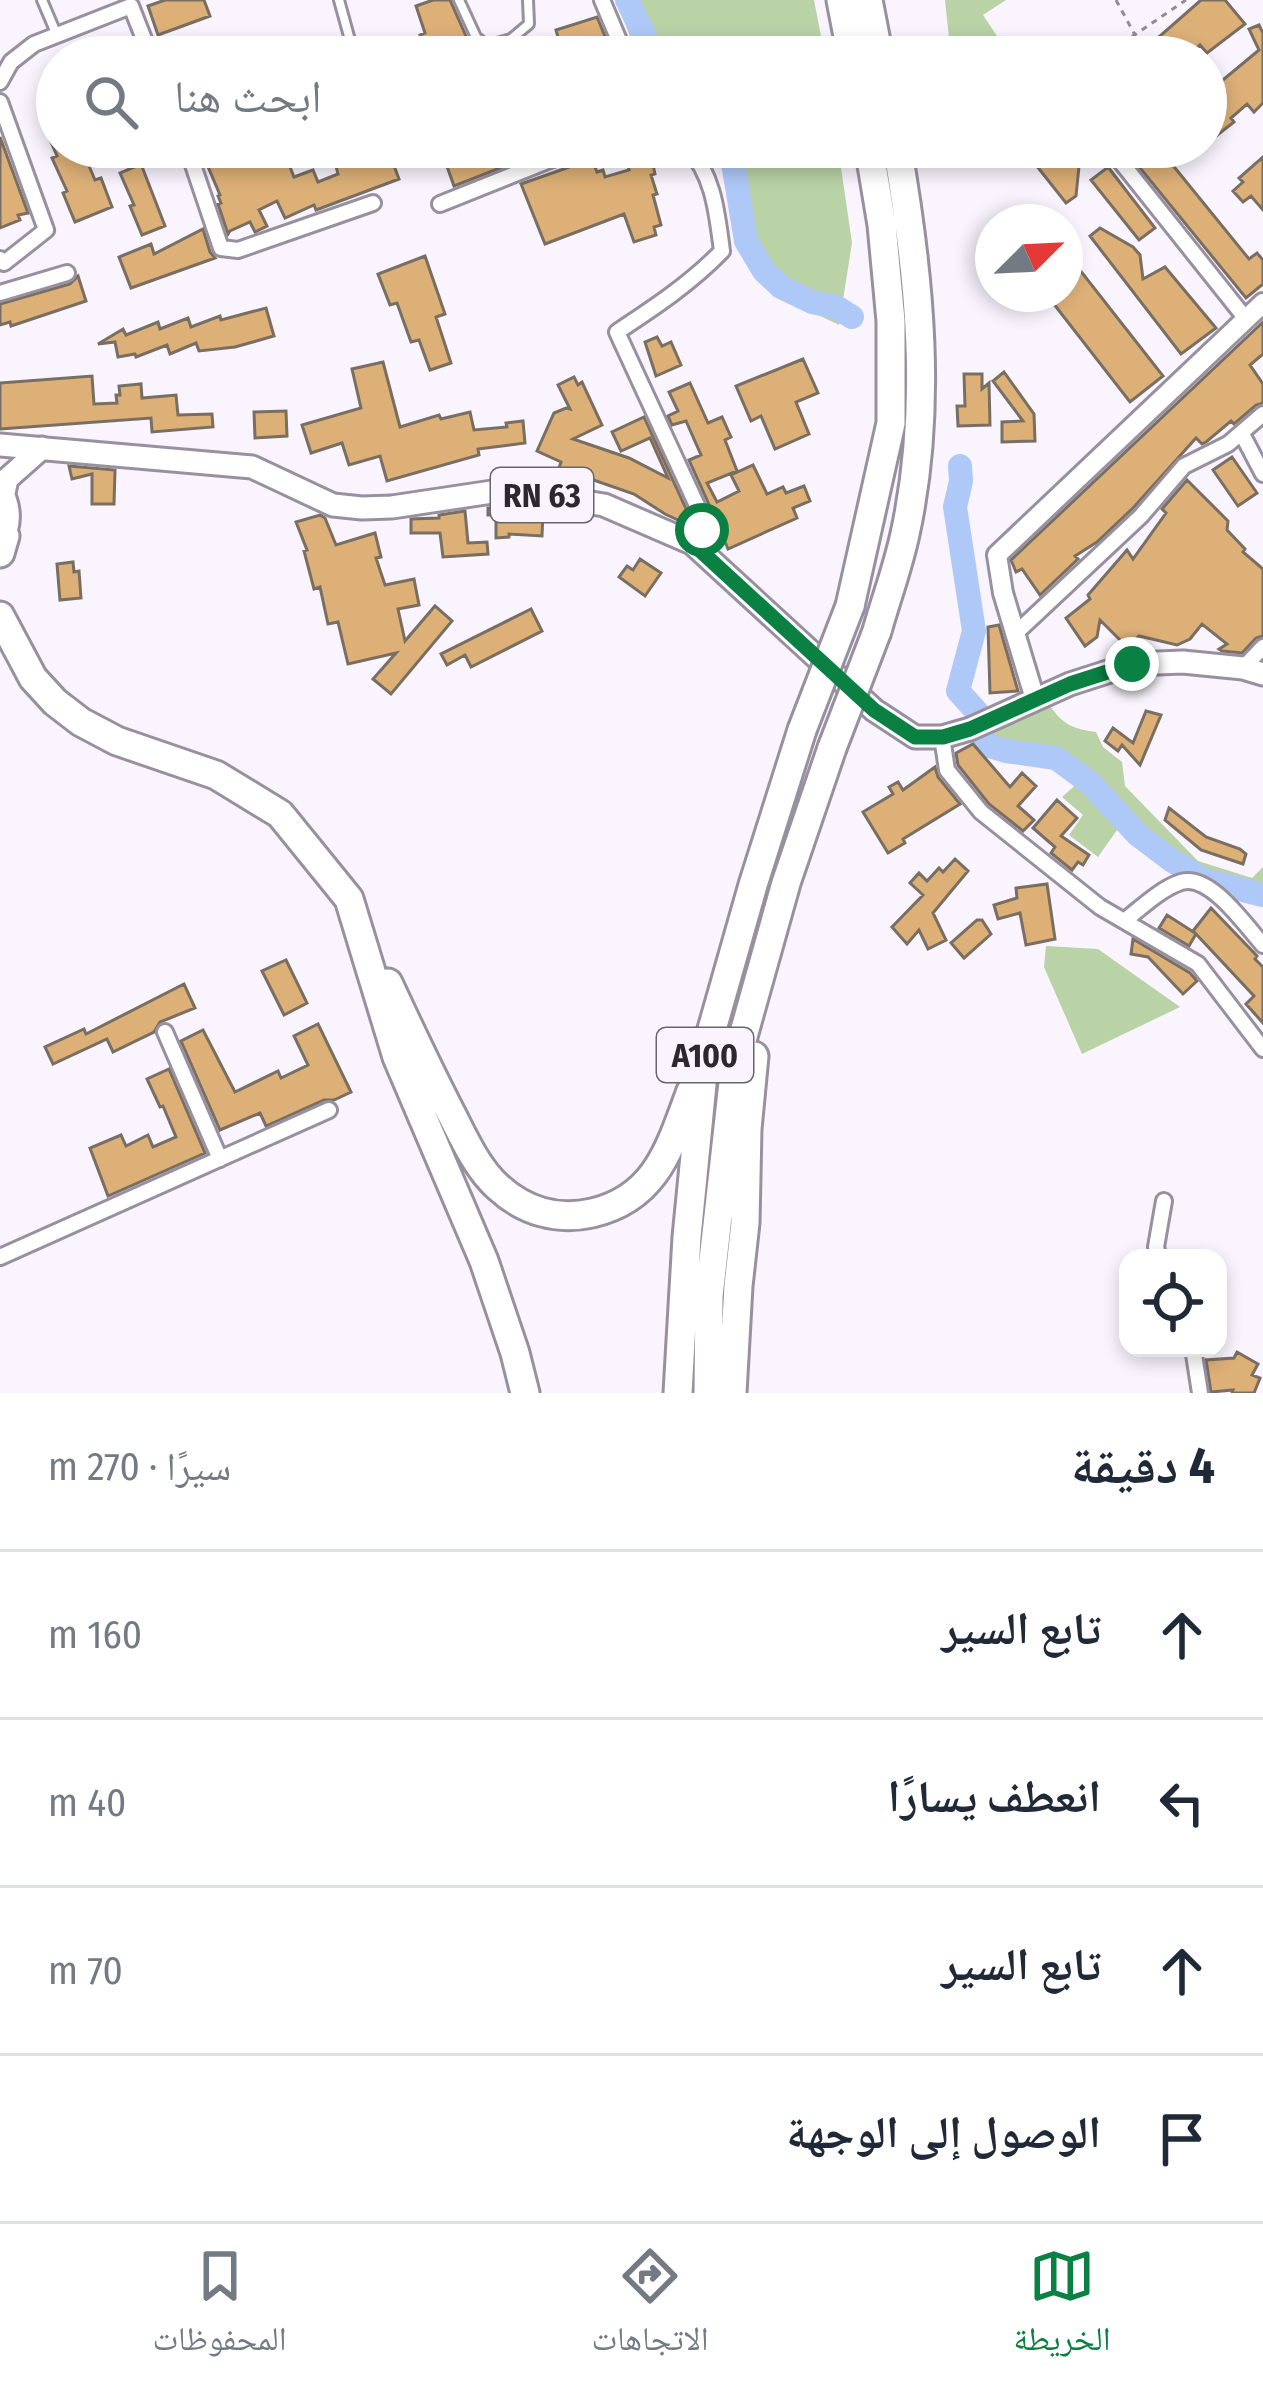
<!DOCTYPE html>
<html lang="ar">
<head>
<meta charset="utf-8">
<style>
	:root { --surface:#fff; --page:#f2f2f3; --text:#1f2937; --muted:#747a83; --line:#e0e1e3; --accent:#0b8043 }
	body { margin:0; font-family:"Fira Sans Condensed","Noto Naskh Arabic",sans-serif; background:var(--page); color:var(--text); direction:rtl }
	.controls { position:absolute; right:36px; bottom:36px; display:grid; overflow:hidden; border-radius:24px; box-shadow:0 6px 18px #0003 }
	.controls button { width:108px; height:108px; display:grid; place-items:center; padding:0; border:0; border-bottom:3px solid var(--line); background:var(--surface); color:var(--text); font:60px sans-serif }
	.compass { position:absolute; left:975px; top:204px; width:108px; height:108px; border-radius:50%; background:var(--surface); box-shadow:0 6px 18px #0003; rotate:66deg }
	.stop { position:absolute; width:36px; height:36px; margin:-27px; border:9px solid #0b8043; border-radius:50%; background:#fff }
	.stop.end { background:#0b8043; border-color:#fff; box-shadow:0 3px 12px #0008 }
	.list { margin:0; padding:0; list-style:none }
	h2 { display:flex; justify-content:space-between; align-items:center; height:156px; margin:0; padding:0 48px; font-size:51px }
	h2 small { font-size:39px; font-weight:400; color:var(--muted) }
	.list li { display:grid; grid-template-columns:78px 1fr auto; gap:36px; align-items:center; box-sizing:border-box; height:168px; padding:0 48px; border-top:3px solid var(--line) }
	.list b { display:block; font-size:45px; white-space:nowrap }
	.list em { font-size:39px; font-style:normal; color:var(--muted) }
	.icon { flex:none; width:66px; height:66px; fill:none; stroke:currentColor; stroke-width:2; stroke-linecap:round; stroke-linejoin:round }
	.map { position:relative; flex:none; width:1263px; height:1393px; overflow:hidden; direction:ltr }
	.search { position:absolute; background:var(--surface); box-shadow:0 6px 18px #0003; left:36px; right:36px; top:36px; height:132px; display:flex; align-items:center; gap:30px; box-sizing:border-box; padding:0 42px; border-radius:66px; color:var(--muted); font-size:45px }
	.sheet { height:828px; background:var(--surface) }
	nav { display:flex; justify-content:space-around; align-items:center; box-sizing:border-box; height:168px; border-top:3px solid var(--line); background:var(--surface); font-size:33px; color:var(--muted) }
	nav a { display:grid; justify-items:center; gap:6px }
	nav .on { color:var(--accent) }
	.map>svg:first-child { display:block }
	.green { fill:#b9d2a6 }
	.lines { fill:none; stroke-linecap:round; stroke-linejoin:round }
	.river { stroke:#aec8f7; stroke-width:24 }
	.building { fill:#dcb077; stroke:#796e62; stroke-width:3 }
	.service-casing { stroke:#98909f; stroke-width:14 }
	.minor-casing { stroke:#98909f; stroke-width:20 }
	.tertiary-casing { stroke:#98909f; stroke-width:24 }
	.primary-casing { stroke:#98909f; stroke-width:27 }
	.motorway-casing { stroke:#98909f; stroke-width:33 }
	.path { stroke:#908c94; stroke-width:3; stroke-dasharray:6 6; stroke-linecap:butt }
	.service { stroke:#fff; stroke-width:8 }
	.minor { stroke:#fff; stroke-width:14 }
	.tertiary { stroke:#fff; stroke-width:18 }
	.primary { stroke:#fff; stroke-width:21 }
	.motorway { stroke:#fff; stroke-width:27 }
	.motorway-bridge-casing { stroke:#98909f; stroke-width:33; stroke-linecap:butt }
	.motorway-bridge { stroke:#fff; stroke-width:27 }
	.route { stroke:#0b8043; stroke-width:15 }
	.labels { text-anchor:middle; stroke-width:12; stroke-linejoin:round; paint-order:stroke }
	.shield { fill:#f9f4fe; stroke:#69656c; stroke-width:3 }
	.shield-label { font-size:33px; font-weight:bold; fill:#2b282e }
</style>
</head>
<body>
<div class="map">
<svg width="1263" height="1393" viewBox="0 0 1263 1393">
	<rect width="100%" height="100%" fill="#f9f4fe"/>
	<path class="green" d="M616,0H814L825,57H652L650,53L637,55Z
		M945,0H1006L983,15L1011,57H951Z
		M701,147H838L852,243L839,325L787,300L747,260L731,219L723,170Z
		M1047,702C1063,724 1069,728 1096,732L1103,747L1122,762L1125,786L1198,861L1252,878L1263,867V895L1204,880L1139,827L1090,776L1045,747H1012L992,740L986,732Z
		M1079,782L1122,823L1098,857L1069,835L1083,815L1062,797Z
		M1046,946L1098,949L1180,1007L1082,1054L1044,967Z"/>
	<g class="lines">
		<path class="river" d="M627,0L655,57
			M717,147L733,163L746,241L764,271L781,287L812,302L836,307L852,317
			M960,466L961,481L955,507L974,631L958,691L977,712L986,745L1006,751L1056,758L1090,783L1138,835L1171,860L1204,880L1263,895"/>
	</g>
	<path class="building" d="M165,0H204L210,16L158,35L148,6Z
		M433,0H450L469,43L431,57H390L423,44L420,35L425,33L416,6Z
		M1201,0H1225L1245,24L1207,53L1200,45L1187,57H1136Z
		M597,17L609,46L581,57H555L551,39L558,37L556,30Z
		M1259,25L1263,33V103L1254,112L1247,104L1231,118L1234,122L1206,144V94L1259,50L1249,29Z
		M57,121V147H81L95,180L101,178L112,207L75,222L63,193L67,191L52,158L57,156L44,126Z
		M0,137L28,213L18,215L20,220L0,228Z
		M254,147H311L286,157L294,177L313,170L318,182L338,174L334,158L364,149L370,162L390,155L399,179L316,210L314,205L285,218L277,201L259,210L267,226L255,232L250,222L230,231L228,234L218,204L221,203L218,196L220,195L206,162L236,149L238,154Z
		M486,147H551V148L454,186L444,158L462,151L464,156Z
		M625,147H676L678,153L652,160L655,174L651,175L657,194L653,195L661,225L654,227L656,235L634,242L624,214L545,244L521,184L592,159L597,172L603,170L605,177L629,170L627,161L630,160Z
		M1050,147H1081L1076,196L1066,203L1032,160Z
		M1123,147H1158L1249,259L1257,253L1263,260V284L1246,298Z
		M1263,157V210L1251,196L1243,202L1233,191L1243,182L1239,178Z
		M141,164L165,226L142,235L130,206L134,205L120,173Z
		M1108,167L1155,228L1139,240L1091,180Z
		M1100,228L1133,247L1140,255L1143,279L1165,267L1216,328L1181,354L1090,236Z
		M203,229L210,252L215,258L131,288L119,257L151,244L154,254Z
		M1065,251L1163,376L1130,402L1046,294H1065Z
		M425,256L445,314L436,317L451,363L430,370L419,340L411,342L397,303L390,305L378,274Z
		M78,276L86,301L11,326L10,322L0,325V304L70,284Z
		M266,308L274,336L235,347L199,351L196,343L170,354L167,345L136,357L135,354L118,357L115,342L98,344L123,329L126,335L158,322L160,329L188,318L191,327L220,316L221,320Z
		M1263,322V354L1250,365L1263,384V403L1256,405L1234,424L1231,421L1206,442L1202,444L1196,438L1133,508L1097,542L1075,556L1078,559L1040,595L1022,569L1016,572L1011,560Z
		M657,337L662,346L671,342L681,365L656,376L645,342Z
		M803,359L818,393L796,402L809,434L775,449L761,416L751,421L736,386Z
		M383,362L400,427L439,415L441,419L470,412L474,430L507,427L506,423L523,421L525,443L478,449L479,455L387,481L380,456L349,465L342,443L311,453L302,425L361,408L352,369Z
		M1004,372L1034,414L1035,441L1002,442V422L1023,421L993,381Z
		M964,374H982V389L989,383L990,425L958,426L957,406H965Z
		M92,376L94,404L117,403L116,395H120L119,386L141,384L142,398L176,395L178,415L212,414L213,427L152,432L151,418L0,429V383Z
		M574,377L578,385L582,382L602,425L573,439L629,458L668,478L650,438L621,451L612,432L644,417L693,524L691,526L665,514L634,494L559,468L561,462L537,451L554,413L566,408L570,409L558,385Z
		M690,383L708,423L722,417L731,437L725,440L737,471L707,483L717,502L739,491L731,475L753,465L767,494L783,487L786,493L804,486L810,501L793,508L797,518L728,549L720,530L715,532L716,520L689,460L701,455L686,421L672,425L668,416L678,411L669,392Z
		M286,411L287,436L255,438L254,412Z
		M1232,457L1257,493L1238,506L1213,470Z
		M69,466L115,470L114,504H92V474L72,479Z
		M1187,480L1228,521L1227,530L1245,549L1243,552L1263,569V636L1256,638L1242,653L1222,651L1219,649L1227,644L1202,624L1190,639L1177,645L1139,636L1127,647L1100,620L1097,637L1085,646L1066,618L1090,599L1088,595L1127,550L1133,559L1166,513L1162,509Z
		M488,508L543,512L542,536L509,534V537L496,538V515H488Z
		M465,511L468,543L487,542L488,554L443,557L440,533H411V519L439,518V515Z
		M320,515L325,518L336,545L375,533L381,557L376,558L385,585L414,579L419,605L398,609L405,641L435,606L452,621L391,694L373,679L396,653L348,664L338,622L328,624L320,587L314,589L304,551L307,550L296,522Z
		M640,559L661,573L645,596L619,577L627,566L633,570Z
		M73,562L74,572L79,571L81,598L60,600L57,564Z
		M531,609L542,631L471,667L465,655L447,665L441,654Z
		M999,625L1018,691L990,693L988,627Z
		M1146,711L1161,715L1140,765L1122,745L1118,751L1105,741L1113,728L1133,743Z
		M973,744L1010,787L1022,773L1036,786L1018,806L1034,820L1023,831L989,804L958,765L956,753Z
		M935,767L938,777L960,804L903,839L905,843L888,853L863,812L893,794L889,787L898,782L903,790Z
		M1057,800L1077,818L1061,836L1089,855L1083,865L1078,862L1072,870L1051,853L1055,847L1033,828Z
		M1169,808L1206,837L1240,849L1246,854L1243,864L1201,850L1165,820Z
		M955,859L968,871L933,913L946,940L928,949L919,930L907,944L892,927L923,895L910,883L919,873L927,881L939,868L943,872Z
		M1047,884L1055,939L1026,945L1020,913L998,919L994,905L1017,898L1016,888Z
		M1211,908L1257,956L1255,959L1263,967V1023L1246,1004L1254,996L1196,934L1189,946L1159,928L1167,915L1195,933L1193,931Z
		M977,920H982L991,934L964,958L951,943Z
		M1133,939L1190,973L1197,981L1183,994L1148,957L1131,954Z
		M286,960L307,1003L284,1015L262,971Z
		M184,984L195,1008L160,1022L154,1032L113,1052L107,1039L53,1064L45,1047L84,1029L86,1034Z
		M318,1024L351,1092L334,1100H324L266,1126L260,1113L220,1130L181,1041L203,1030L235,1092L278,1071L281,1078L308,1065L294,1036Z
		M169,1069L205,1153L108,1196L90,1148L121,1135L126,1146L148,1135L153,1147L176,1137L163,1106L160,1107L147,1079Z
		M1237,1352L1258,1364L1252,1375L1260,1378L1254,1393H1232L1233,1390L1211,1392L1206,1360L1234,1358Z"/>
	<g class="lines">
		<g class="service-casing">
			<path id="service" d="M42,0L56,33
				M339,0L350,40L358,57
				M459,0L476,37L487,46L511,39L529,24L528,0
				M190,154L211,147"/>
		</g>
		<g class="minor-casing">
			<path id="minor" d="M602,0L626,57
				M0,82L11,62L34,44L131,6L151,57
				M0,102L46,230L4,263L0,259
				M187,147L221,248L238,250L373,203
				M687,147C714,175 717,214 722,251C691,283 655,307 617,332L706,525L692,543
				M1109,147L1246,319
				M440,204L550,160L591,147
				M0,293L67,273
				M1242,434L1263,474
				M1015,634L1141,516L1184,466L1228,444L1263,414
				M1243,668L1263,647
				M942,737L947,770L981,812L1100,907L1198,964L1263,1049
				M1124,921C1141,908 1160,889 1181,882C1210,873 1246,926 1263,945
				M165,1032L220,1159
				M0,1257L329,1110
				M1159,1258L1156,1247L1164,1201
				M1193,1348L1200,1393"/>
		</g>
		<g class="tertiary-casing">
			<path id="tertiary" d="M1035,699L1003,593L997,555L1263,303"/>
		</g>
		<g class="primary-casing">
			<path id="primary" d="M0,445L252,467L333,505L362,508L392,507L492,492L535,494L604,505L692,543L874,710L915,737H942L970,729L1070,684L1132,664L1183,662L1243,668L1263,674
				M0,488C11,507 11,526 0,545
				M4,493L7,479L42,448"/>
		</g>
		<g class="motorway-casing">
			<path id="motorway" d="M841,0L852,57
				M868,0L879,57
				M0,553L5,536
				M850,606L891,423V321L882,225L869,147
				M0,616L33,678L55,702L81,722L117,741L216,775L280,814L349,899L397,1057L484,1261L515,1353L525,1393
				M877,631C886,599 898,567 905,534C933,407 919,273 897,147
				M388,983C409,1028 430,1073 453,1117C465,1141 478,1169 498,1187C524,1211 557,1221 592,1213C657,1198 670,1147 691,1091
				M678,1393L687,1237L705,1054L753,885L802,730
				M708,1393L709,1296L735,1065L786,883L832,748
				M732,1393L738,1286L745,1223L747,1129L754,1056"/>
		</g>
		<path class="path" d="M1116,0L1135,35
			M1102,57L1186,0"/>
		<use href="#service" class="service"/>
		<use href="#minor" class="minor"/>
		<use href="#tertiary" class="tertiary"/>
		<use href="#primary" class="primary"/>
		<use href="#motorway" class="motorway"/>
		<g class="motorway-bridge-casing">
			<path id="motorway-bridge" d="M802,730L850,606
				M832,748L877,631"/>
		</g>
		<use href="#motorway-bridge" class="motorway-bridge"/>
	</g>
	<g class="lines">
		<path class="route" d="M702,530L692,543L874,710L915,737H943L970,729L1070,684L1132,664"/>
	</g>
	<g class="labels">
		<g class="shield">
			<rect x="491" y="468" width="102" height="54" rx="9"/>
			<rect x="657" y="1028" width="96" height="54" rx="9"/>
		</g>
		<g class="shield-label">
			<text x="542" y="507">RN 63</text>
			<text x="705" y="1067">A100</text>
		</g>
	</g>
</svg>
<div class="controls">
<button><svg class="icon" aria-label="locate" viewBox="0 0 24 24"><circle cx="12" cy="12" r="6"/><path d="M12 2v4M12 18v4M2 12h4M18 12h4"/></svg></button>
</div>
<svg class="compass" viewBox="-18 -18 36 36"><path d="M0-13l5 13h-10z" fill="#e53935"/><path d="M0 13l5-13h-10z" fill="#747a83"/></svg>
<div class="stop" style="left:702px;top:530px"></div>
<div class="stop end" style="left:1132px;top:664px"></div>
<div class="search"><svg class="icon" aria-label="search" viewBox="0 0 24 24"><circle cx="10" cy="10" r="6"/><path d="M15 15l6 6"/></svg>ابحث هنا</div>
</div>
<section class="sheet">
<h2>4 دقيقة<small>سيرًا · 270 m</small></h2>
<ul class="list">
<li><svg class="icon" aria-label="ahead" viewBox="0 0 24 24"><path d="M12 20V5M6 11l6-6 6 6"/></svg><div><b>تابع السير</b></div><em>160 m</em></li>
<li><svg class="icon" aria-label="left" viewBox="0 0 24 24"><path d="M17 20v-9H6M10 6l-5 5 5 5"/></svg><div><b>انعطف يسارًا</b></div><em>40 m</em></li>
<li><svg class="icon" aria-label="ahead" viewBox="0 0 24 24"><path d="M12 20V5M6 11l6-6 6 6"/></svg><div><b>تابع السير</b></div><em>70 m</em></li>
<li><svg class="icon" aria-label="arrive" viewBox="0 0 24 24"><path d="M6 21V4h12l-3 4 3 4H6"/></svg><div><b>الوصول إلى الوجهة</b></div></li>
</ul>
</section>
<nav>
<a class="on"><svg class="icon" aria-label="map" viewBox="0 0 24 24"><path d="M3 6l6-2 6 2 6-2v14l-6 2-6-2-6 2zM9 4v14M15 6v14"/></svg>الخريطة</a>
<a><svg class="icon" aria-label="directions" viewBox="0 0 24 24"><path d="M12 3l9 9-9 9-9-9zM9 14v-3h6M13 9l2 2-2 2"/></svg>الاتجاهات</a>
<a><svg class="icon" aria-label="saved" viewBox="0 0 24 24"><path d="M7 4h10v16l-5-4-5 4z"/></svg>المحفوظات</a>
</nav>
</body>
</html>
